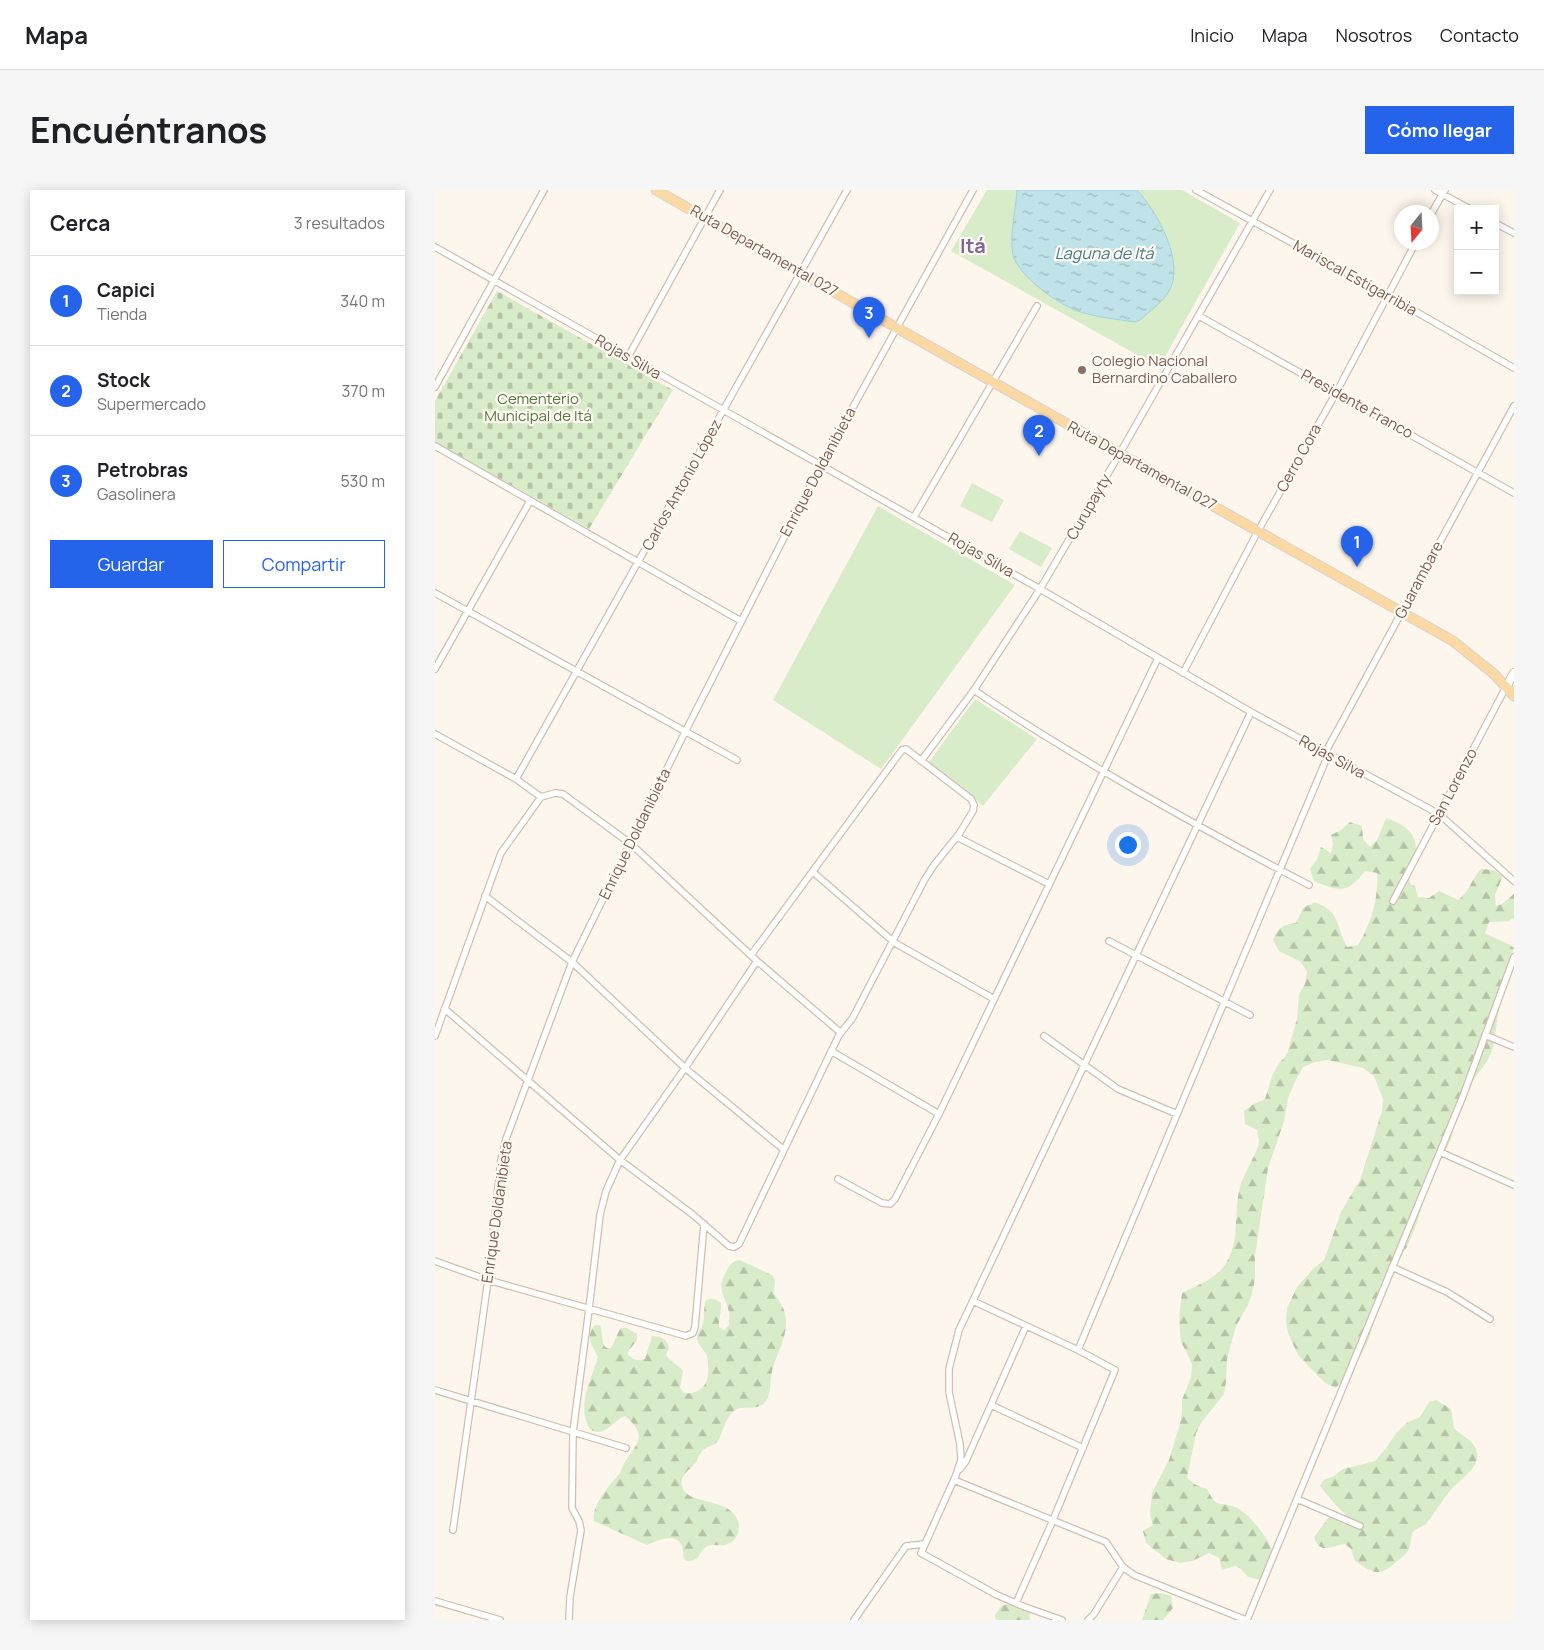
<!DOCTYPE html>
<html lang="es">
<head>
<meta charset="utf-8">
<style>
	:root { --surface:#fff; --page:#f6f6f6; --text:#202124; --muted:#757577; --line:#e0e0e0; --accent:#2563eb }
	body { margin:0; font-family:Manrope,sans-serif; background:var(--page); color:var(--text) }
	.controls { position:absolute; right:15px; top:15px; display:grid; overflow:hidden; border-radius:0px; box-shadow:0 2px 12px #0003 }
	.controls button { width:45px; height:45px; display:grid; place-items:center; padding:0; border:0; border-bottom:1px solid var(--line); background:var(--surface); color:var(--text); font:25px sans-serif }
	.compass { position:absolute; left:959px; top:15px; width:45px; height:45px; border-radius:50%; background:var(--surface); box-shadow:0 2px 12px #0003; rotate:198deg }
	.you { position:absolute; left:692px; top:654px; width:18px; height:18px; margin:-12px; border:4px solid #fff; border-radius:50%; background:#1a73e8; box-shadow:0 0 0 8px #1a73e833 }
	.badge { display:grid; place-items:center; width:32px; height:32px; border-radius:50%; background:var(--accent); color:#fff; font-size:16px; font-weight:700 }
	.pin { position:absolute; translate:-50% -41px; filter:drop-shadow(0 1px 2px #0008) }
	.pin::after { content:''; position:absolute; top:26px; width:18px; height:15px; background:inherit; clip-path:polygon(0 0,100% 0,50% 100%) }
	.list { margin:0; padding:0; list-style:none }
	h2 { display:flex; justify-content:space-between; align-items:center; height:65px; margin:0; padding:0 20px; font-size:21px }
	h2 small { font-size:16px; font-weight:400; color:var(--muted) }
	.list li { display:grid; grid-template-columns:32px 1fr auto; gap:15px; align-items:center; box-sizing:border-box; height:90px; padding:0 20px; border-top:1px solid var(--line) }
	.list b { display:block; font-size:19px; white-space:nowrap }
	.list p { margin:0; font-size:16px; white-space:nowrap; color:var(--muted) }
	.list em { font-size:16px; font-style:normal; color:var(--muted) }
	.actions { display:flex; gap:10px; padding:15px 20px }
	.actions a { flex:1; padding:11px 0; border:1px solid var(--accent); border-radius:0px; text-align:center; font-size:18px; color:var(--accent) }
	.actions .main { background:var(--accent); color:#fff }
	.map { position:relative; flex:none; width:1079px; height:1430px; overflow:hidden; border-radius:0px }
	header { display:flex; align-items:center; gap:30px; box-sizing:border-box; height:70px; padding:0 25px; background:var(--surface); border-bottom:1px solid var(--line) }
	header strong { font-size:24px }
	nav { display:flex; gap:28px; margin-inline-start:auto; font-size:18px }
	.intro { display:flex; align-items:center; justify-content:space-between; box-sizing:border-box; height:120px; padding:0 30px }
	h1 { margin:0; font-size:35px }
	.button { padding:12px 22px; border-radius:0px; background:var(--accent); color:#fff; font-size:18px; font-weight:700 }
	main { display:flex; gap:30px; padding:0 30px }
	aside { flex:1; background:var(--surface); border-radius:0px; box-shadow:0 2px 12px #0003 }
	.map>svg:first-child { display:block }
	.forest { fill:url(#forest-firs) }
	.cemetery { fill:url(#cemetery-stones) }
	.green { fill:#d8ecc9 }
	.water { fill:url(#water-ripples); stroke:#a5d3da }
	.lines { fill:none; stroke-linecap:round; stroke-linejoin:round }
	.minor-casing { stroke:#d1beb0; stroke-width:8 }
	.tertiary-casing { stroke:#d1beb0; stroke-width:10 }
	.primary-casing { stroke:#dad1cd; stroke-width:11 }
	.minor { stroke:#fff; stroke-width:5.5 }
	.tertiary { stroke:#fff; stroke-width:8 }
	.primary { stroke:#fbd9a5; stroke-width:9 }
	.education-dot { fill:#8d6e63; stroke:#fffaf3; stroke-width:2 }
	.labels { text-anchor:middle; stroke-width:4.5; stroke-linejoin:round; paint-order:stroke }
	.street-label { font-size:15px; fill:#7a5c4d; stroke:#fffaf3 }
	.education-label { font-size:15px; fill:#785e54; stroke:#fffaf3; text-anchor:start }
	.park-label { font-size:15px; fill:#537a41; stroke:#fffaf3 }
	.water-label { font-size:16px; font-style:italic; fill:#437c86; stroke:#fffaf3 }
	.district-label { font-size:20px; font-weight:bold; fill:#846695; stroke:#fffaf3 }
</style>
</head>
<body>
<header>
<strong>Mapa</strong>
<nav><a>Inicio</a><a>Mapa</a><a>Nosotros</a><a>Contacto</a></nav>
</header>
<div class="intro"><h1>Encuéntranos</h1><a class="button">Cómo llegar</a></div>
<main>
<aside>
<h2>Cerca<small>3 resultados</small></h2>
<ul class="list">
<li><span class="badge">1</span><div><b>Capici</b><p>Tienda</p></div><em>340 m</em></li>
<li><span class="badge">2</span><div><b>Stock</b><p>Supermercado</p></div><em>370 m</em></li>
<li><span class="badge">3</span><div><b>Petrobras</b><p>Gasolinera</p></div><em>530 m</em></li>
</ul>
<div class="actions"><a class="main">Guardar</a><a>Compartir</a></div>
</aside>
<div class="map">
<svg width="1079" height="1430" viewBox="0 0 1079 1430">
	<defs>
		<pattern id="forest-firs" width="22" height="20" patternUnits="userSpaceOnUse" patternTransform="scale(1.25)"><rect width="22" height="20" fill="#d8ecc9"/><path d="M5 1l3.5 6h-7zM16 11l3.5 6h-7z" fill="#b4c2a5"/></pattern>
		<pattern id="cemetery-stones" width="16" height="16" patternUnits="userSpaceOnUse" patternTransform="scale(1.25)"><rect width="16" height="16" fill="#d8ecc9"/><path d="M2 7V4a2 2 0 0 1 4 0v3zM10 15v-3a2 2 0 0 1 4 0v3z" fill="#b4c2a5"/></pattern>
		<pattern id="water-ripples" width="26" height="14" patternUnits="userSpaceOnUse" patternTransform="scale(1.25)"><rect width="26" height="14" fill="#bfe3e8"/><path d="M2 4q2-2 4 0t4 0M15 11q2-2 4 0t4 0" fill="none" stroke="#a0bbbe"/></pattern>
	</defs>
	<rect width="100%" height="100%" fill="#fdf6ec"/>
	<path class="forest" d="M951,628C966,633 981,641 981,659C981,667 976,674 975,682C974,686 975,690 975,694L980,696L983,707L994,708L1004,701L1023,710C1035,702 1036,689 1046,679L1058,680L1068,686L1060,705L1061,716L1067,714L1079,704V727L1074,731L1054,732L1050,743C1060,749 1070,751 1079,758L1075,769V789L1069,799L1065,811L1058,858L1053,870L1033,897L1028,906L1020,914L1017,947L1012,958L997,977L982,1033L973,1055L954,1086L932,1154L919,1177L901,1198L890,1193L863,1165L853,1143L851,1131L852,1118L862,1097L879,1078L889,1070L906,1022L925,990L947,921L948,909L939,886L928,878L892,870L880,872L868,877L862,887L853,908L849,931L833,978L820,1066V1090L817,1103L813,1115L801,1136L792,1169L791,1192L789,1204L766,1233L761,1243L752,1288L761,1295L772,1299C782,1319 783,1311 800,1317C812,1321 834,1348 837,1361C840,1369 837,1376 835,1384L825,1390L813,1387L805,1378L800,1376L787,1380L784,1368L774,1363L757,1371L745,1373L731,1369L711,1353L708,1341L718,1335L715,1324L717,1303L734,1270L745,1234L747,1222V1210L756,1187L757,1175L752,1163L746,1152L744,1128L747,1103C761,1096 780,1089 789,1076C806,1054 798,1023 805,997C808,984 823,963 824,951C824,948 822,943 822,940L810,934L809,921L819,914L830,909L837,886L843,875L852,864L862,829L864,804L870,794L872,782L866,772L844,761L838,750C843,737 848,735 861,733L868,718L880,712C906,722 900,734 912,757L923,755C936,735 944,706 942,683L930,681C912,705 904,701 879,691L875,679L882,669L886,657L896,663L898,654L896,645L906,640L915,632L927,636L928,649L935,657L942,650Z
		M305,1070L337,1085L340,1090L339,1104C346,1112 350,1119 351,1131C352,1150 339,1167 336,1186C335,1195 336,1207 328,1214C321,1220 310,1216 302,1219C290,1225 289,1241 283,1251C278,1257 269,1256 265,1264C263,1266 263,1268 262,1271C256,1280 242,1285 248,1299C255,1313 285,1309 298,1323C308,1332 305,1349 293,1354C288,1356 283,1355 278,1355C263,1355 268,1373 251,1371C247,1366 249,1362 247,1356C241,1341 222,1351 212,1355L159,1331C156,1316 175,1294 185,1283C193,1257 220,1251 190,1226C181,1229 174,1241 164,1242C149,1244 148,1218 150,1207C153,1194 159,1180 163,1167C157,1156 150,1145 160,1135H165C168,1143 166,1150 170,1157L175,1159C181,1152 181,1144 186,1138H192L202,1144V1150L192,1163C197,1170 202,1171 210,1169L217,1146C226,1146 232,1149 234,1158L231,1165C235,1172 243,1174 248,1181L245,1198L249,1203C267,1205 275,1192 273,1176C273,1173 273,1167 271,1164C268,1159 262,1154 262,1148C262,1142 267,1139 268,1133C270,1125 268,1118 271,1110C278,1108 281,1109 286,1113C287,1122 283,1129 284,1137L289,1140L294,1135C294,1131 295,1126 294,1122C290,1103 280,1101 292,1080C295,1074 298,1071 305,1070Z
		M1001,1210L1016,1219L1019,1238C1025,1245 1037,1249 1041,1259C1048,1277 1023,1291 1014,1302C1006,1313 999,1323 991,1334C987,1337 981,1338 978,1342C975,1348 976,1356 973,1361C970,1365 965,1369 961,1372C944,1388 938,1383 920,1371L916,1359L910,1354C898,1355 884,1366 879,1347L894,1327C901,1328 905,1329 909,1335L915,1328C903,1319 894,1307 885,1296L888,1290L899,1286L908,1279L940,1271L948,1262L963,1241L973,1232L985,1227L994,1212Z
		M726,1403L736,1406L738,1418L728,1430H707L716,1404Z
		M578,1414L594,1419L595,1430H561L560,1425L567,1415Z"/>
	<path class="cemetery" d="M62,101L238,200L154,339L0,252V211Z"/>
	<path class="green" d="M552,0H747L805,33L724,177L516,61Z
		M537,293L569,310L557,332L525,316Z
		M443,316L580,395L446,579L338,510Z
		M585,341L617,358L606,377L574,359Z
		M540,509L602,549L548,616L494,572Z"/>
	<path class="water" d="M582,0H702C722,21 752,75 733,103C726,113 714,122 705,130L700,132C680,129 658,127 640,120C620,112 584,86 578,65C574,49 581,17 582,0Z"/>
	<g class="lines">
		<g class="minor-casing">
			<path id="minor" d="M761,0L952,105L1079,178
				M1000,0L1035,19
				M996,24L1010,0
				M1060,33L1079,43
				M0,57L605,399L816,522L1004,624L1079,691
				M764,126L1079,303
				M193,167L285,0
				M0,197L109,0
				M0,256L306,431
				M479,327L602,116
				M0,403L302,570
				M0,479L95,311
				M748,483L823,341L901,203L981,52
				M539,500C590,535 644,567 697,598C756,632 814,664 874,695
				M0,544L81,589L106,607L66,663L0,846
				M890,563L1079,216
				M486,571L539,500L605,399L685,263L835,0
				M81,589L412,0
				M106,607L120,603L128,604L196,654L322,771L406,843
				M522,647L614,694
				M378,682L460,753L559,809
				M50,706L137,772L250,878L348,959
				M958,711L1071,497
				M674,751L815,825
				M10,819L185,970L257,1024L294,1056L299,1057L304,1054L404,845L417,829L490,689L499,675L524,644L538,621L539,615L536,609L471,559L467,560L316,765
				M1050,845L1079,857
				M609,846L683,899L742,924
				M396,861L504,924
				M1005,962L1079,995
				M403,989L447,1013L455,1014L460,1009L504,924L723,468
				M0,1071L53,1090L251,1146L258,1143L260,1137L269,1034
				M957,1077L1012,1102L1055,1129
				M538,1111L643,1160L680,1180L618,1330L581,1413
				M643,1160L893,565
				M0,1200L191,1258
				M556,1215L648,1258
				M525,1279L531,1271L591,1136
				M519,1290L671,1352L688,1377L699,1385L811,1430
				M862,1309L925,1336
				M18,1340L53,1090L66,970L71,949L137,772L250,542L386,275L538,0
				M0,1411L65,1430
				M134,1430L135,1407L146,1340L144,1331L137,1318L138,1242L154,1119L165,1025L171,1001L185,970L250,878L322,771
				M419,1430L471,1356L490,1354
				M627,1430L590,1417L562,1405L486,1363L521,1285L526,1270L525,1254L514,1202V1179L524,1140L816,522
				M653,1430L659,1424L688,1377
				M812,1430L1028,906L1079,767"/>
		</g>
		<g class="tertiary-casing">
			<path id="tertiary" d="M1071,497L1079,483"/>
		</g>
		<g class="primary-casing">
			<path id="primary" d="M221,0L462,138L1018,451L1059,484L1079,506"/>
		</g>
		<use href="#minor" class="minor"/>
		<use href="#tertiary" class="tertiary"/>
		<use href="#primary" class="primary"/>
	</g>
	<circle class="education-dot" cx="647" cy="180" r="5"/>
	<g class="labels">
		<g class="street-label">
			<text transform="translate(329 61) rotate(30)" y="5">Ruta Departamental 027</text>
			<text transform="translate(920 88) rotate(29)" y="5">Mariscal Estigarribia</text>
			<text transform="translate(193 167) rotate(30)" y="5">Rojas Silva</text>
			<text transform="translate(922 214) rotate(29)" y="5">Presidente Franco</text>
			<text transform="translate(864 268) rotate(-61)" y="5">Cerro Cora</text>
			<text transform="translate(707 276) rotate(29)" y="5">Ruta Departamental 027</text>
			<text transform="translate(383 282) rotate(-62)" y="5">Enrique Doldanibieta</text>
			<text transform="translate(247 295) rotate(-61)" y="5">Carlos Antonio López</text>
			<text transform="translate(654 317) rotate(-60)" y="5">Curupayty</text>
			<text transform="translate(546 365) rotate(30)" y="5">Rojas Silva</text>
			<text transform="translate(984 390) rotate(-62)" y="5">Guarambare</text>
			<text transform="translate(897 567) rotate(29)" y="5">Rojas Silva</text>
			<text transform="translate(1018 597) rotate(-62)" y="5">San Lorenzo</text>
			<text transform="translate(200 644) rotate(-64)" y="5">Enrique Doldanibieta</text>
			<text transform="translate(62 1022) rotate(-82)" y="5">Enrique Doldanibieta</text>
		</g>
		<g class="education-label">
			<text x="657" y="176">Colegio Nacional<tspan x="657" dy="17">Bernardino Caballero</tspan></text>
		</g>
		<g class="park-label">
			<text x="103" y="214">Cementerio<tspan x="103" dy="17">Municipal de Itá</tspan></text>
		</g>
		<g class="water-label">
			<text x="669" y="69">Laguna de Itá</text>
		</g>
		<g class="district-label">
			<text x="538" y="63">Itá</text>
		</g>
	</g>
</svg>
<div class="controls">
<button>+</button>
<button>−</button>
</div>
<svg class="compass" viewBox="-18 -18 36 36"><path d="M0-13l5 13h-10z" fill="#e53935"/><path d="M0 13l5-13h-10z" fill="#757577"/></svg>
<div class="you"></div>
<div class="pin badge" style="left:922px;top:377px">1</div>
<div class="pin badge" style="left:604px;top:266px">2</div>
<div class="pin badge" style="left:434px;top:148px">3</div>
</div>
</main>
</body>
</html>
